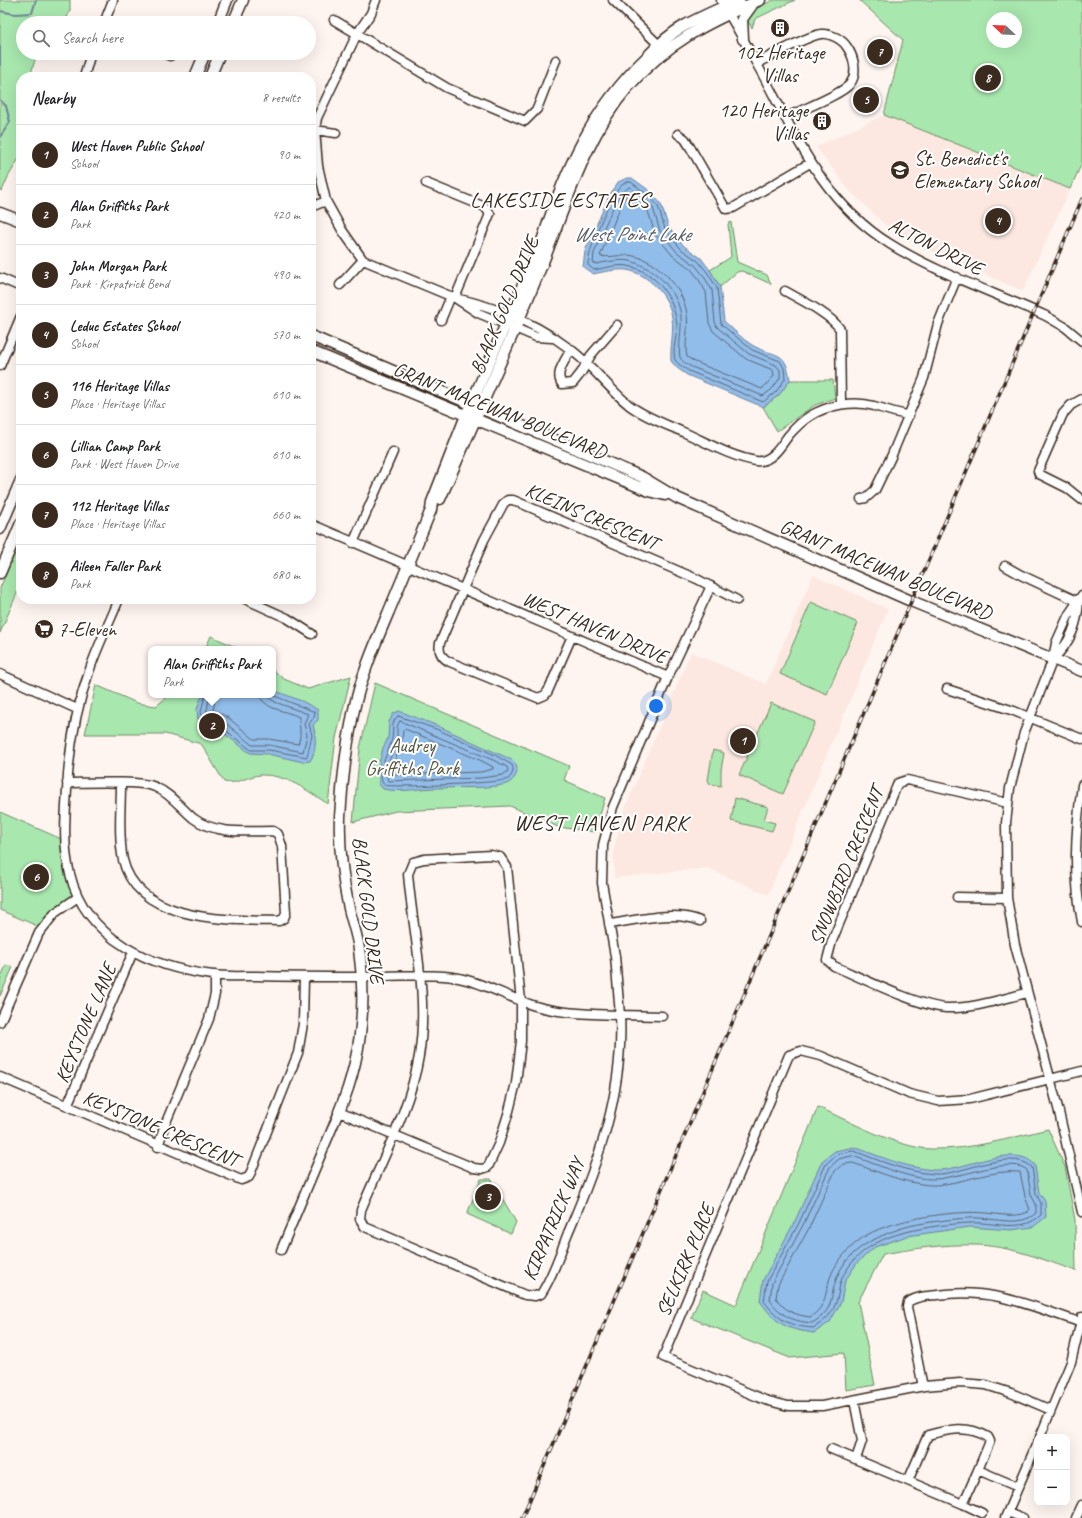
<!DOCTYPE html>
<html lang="en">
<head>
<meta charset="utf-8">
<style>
	:root { --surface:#fff; --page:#f2f2f2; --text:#202124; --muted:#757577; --line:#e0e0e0; --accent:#3b2a1e }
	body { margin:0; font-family:Caveat,sans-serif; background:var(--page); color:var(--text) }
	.controls { position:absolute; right:12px; bottom:12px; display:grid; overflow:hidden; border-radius:8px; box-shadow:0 4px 16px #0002 }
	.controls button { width:36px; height:36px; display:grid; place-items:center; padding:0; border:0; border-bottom:1px solid var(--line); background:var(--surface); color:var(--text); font:20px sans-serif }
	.compass { position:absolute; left:986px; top:12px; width:36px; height:36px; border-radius:50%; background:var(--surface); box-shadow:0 4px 16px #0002; rotate:293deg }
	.you { position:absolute; left:656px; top:706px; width:14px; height:14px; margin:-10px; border:3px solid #fff; border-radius:50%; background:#1a73e8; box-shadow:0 0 0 6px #1a73e833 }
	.badge { display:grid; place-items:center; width:26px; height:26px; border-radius:50%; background:var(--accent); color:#fff; font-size:13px; font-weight:700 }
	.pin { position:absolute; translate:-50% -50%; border:2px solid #fff; box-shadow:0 1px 4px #0006 }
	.popup { position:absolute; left:148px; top:646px; width:128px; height:52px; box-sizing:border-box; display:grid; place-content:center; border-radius:8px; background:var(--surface); filter:drop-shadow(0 1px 3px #0005); font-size:13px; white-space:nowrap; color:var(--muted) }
	.popup b { font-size:15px; color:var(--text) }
	.popup::after { content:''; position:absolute; left:50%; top:100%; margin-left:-8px; border:8px solid transparent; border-top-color:var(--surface) }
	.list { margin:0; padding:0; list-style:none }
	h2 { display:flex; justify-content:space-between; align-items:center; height:52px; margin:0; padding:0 16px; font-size:17px }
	h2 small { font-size:13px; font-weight:400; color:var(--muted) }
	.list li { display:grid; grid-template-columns:26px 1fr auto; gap:12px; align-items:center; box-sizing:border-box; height:60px; padding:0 16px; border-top:1px solid var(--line) }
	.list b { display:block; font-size:15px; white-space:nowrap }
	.list p { margin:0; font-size:13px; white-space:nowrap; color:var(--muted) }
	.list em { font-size:13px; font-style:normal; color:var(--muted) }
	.icon { flex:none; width:22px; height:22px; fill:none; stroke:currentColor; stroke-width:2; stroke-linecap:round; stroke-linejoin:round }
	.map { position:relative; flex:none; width:1082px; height:1518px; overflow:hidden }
	.search { position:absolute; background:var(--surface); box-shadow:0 4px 16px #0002; left:16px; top:16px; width:300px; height:44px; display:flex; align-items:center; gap:10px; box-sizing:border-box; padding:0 14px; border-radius:22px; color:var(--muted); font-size:15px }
	.panel { position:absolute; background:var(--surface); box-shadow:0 4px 16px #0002; left:16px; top:72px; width:300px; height:532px; border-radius:16px }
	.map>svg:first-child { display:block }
	.built { fill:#fce8e0 }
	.green { fill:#a8e7ae; stroke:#728866; fill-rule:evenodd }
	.water { fill:#91bdea; stroke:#6f8298 }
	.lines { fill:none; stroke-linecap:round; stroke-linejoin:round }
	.shore { stroke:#5d6570; stroke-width:1 }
	.stream { stroke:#6f8298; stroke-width:2 }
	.minor-casing { stroke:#3b2a1e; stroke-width:11 }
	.major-casing { stroke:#3b2a1e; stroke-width:13 }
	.minor { stroke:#fff; stroke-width:8 }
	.major { stroke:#fff; stroke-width:10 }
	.rail-casing { stroke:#3b2a1e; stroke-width:3.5 }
	.rail { stroke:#fff; stroke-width:2; stroke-dasharray:6; stroke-linecap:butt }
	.labels { text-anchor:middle; stroke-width:4; stroke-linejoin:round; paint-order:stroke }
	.poi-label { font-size:20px; fill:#3b2a1e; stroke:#fff; text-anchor:start }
	.street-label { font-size:20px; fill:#3b2a1e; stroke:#fff }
	.park-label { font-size:20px; fill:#565942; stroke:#fff }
	.water-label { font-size:21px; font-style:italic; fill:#595d65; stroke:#fff }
	.quarter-label { font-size:22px; letter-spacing:1px; fill:#3b2a1e; stroke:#fff }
</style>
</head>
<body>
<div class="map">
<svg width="1082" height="1518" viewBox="0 0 1082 1518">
	<rect width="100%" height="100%" fill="#fef5f1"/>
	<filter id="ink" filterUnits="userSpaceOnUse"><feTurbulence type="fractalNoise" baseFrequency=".025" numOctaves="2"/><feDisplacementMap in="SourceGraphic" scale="8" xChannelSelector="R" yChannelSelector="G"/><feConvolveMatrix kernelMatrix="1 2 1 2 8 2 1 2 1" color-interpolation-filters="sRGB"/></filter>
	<g filter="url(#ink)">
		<path class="built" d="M884,115L1070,189L1023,291L915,244L886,226L848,189L816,147Z
			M813,575L888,609L768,895L708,868L614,878V848L624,811L691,652L766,684Z"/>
		<path class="green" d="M0,0H70V10L65,23H23V53H37L30,77H21V155L8,177L2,191L0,190Z
			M773,0H795L755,19L752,28L747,20L753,10Z
			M859,0H1082V163L1070,189L884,115L903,40ZM992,18H1016V42H992Z
			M731,222L737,262L767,275L771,284L742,271L737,272L720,287L710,270L731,257L728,224Z
			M790,380H833L835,398L815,405L777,431L763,407L779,395Z
			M21,539V584L0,633V588Z
			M811,602L858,623L827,694L780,674Z
			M211,636L240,649H205Z
			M273,670L284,679L308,689L351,676L336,738L328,804C308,791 286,774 260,775C247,776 237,785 224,782L202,745L198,743L165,734H85L96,685L137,703L156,706L170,695H273Z
			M375,683L569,766L564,780L605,798L595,832L558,827L510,806L396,811L353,822L360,748Z
			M771,703L815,722L783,794L739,775Z
			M713,750L724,753L721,770V786L710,784L708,780Z
			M735,798L768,807L764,820L775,823L772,831L731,821Z
			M0,812L66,841L78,897L42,928L0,910Z
			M6,965L13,967L0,996V980Z
			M818,1107C849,1121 898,1148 931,1149C971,1150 1010,1138 1048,1129L1065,1167L1075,1220L1076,1271C1044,1260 1009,1245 973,1245C943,1244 912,1249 883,1254L858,1302L875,1385L846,1390L844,1353L790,1358L691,1318L703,1290L736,1305Z
			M481,1179H491L516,1222L511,1234L467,1214Z"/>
		<path class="water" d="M627,178H632L650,191L661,204L668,226L684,246L701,258L710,270L720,287L724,321C733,329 742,339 752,345C774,358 786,348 790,380L779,395L763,407L687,375L677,368L671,361C670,346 674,333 672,318C670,297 648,273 626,270C616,269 603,272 593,274L583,267L585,251L609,196L618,182Z
			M273,690L304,702L318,710V720L313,725C316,735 317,751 310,761L303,762L268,754L250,753L218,729L201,722L198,719L197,709L202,695H273Z
			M399,711L438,726L512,760C521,767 517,780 506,784C490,789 456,787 438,788C421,788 400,793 383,789L379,784V764L383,748L388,738L389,722L393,714Z
			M854,1147C879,1156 906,1168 934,1170C962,1171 998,1149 1025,1158C1028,1159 1032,1162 1035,1165L1039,1193L1045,1201L1046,1217L1033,1227L1011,1230L970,1227L907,1236L875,1247L857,1263L845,1281L841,1302L830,1322L814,1333C786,1329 777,1325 760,1301L763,1280L795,1221L822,1161L835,1151Z"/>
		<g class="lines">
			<path class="shore" d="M628,182H631L648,195L658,206L665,229L681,249L698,261L707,272L717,288L721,324L752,350L780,361L784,368L785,379L776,392L763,402L689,371C685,368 678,365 675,360C672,350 677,336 677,326C675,299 656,271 628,266C618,264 605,268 594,270L588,265C588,249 609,199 620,187C622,184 625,183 628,182Z
				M630,187L644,198L653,208L660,231L677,252L695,265L703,275L712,290L715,322L717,327L749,354L776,365L780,370V378L772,389L763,396L692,367C688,365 682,362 680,357C678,351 682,327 681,317C679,291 654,267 630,261C619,259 606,262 596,264L593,263L594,253C600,240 616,190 630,187Z
				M627,195H630L648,211L655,234L672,255L691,269L698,278L706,292L709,323L713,331L746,359L773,370L774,376L762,389L695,362L687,357C684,347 689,326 687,314C683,287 656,257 627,255C619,255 608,258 600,256L622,203Z
				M205,695L201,712L202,718L220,726L251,750H269L307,757L312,735L309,724L314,717L315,712L272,695
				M210,695L206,714L223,721L252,745H269L303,752L307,735L304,724L308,714L275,702L265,695
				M216,695L213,710L227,717L254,739H269L298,744C302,736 299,726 299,717C286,710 266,711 259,695
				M398,716L436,729L495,755L512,765C514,770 513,775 508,779C502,783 395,788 384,785C375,773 389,752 392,739C394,731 390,722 398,716Z
				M400,721L493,760L507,767L508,771L503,775L481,778L388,781C383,766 394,753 397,740C398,733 395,727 400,721Z
				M405,729L482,761L493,767V769L481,772L395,775C390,763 403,745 403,731Z
				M854,1151C880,1161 906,1172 934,1174C961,1176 1009,1147 1032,1167L1036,1194L1041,1203V1215C1021,1234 993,1221 969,1223C949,1224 925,1227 906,1232C879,1238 854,1253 842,1278C839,1285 839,1293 837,1299C834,1313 824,1322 813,1328C789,1326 778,1320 764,1301L767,1281L799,1223L826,1164L837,1154Z
				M853,1156C876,1164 910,1180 935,1179C943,1179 951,1176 959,1175C977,1172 1013,1158 1027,1170L1031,1195L1036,1204V1213C1019,1229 990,1216 969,1218C952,1219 917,1223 902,1228C876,1237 848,1249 837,1277C829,1298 835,1310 812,1323C792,1321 781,1316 770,1300L772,1283L803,1225L830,1167L839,1159Z
				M853,1163C875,1171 912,1186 936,1185C964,1183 992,1169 1020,1172L1025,1196L1030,1210C1021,1219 998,1214 986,1213C955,1210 894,1219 867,1235C853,1243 837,1260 831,1275C825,1291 827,1307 810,1317C795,1315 785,1311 776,1298L778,1285L809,1228L835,1171L842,1165Z"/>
			<path class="stream" d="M0,11L15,14L32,13L36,0
				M0,47V65
				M0,100L6,106L10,122L0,137"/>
			<g class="minor-casing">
				<path id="minor" d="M376,0L371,13L357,34L317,118L315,130L318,166L326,201L342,230L363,260L455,298L478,313L515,328L536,337L552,338
					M613,0L663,49
					M721,0C736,26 751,53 765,79C799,143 826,204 890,244C936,273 996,293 1046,316L1065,327L1082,341
					M334,20L447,88L525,121L537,109L556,60
					M104,23L113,0
					M163,53L170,56
					M757,63C772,56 806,36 821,34C830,33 842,39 847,47C854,57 858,73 850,84C841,95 800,110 785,118
					M84,77L91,53
					M315,130L336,133
					M678,134L685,139L690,147L726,209L733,208L810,163
					M426,183L485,207L490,214L455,298
					M311,207L326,201
					M0,278L21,287
					M340,285L363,260
					M785,291C801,300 830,314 840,329L841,404
					M455,298C496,307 536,323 570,349C592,365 608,388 629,405C645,417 665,424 683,432C706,442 731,457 756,461C771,463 781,446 788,436C794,429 802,421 810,416C828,405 854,400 874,406C886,409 897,414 909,415
					M441,320L451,296
					M571,349C566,360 554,373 562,384L573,383L581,373L591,355L617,325
					M0,366L21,316
					M1082,399L1071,405L1063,414L1038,471L1039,474L1067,488L1082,500
					M861,499L866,498L875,490L891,457L924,378L938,324L957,277
					M353,543L393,452
					M1005,566L1021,575L1079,602
					M1082,595L1069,614L1056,643L1053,659L1024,733L1010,788L1006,823L1007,898L1015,945L1058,1108L1082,1212
					M119,599C110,622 98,645 90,669C76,708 69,749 67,790C65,818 63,848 70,874C86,940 153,968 213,975C227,977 243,976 257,976C293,977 328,977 364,977C390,976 418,974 444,976C476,978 502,995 532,1005C560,1014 591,1014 620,1015L615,956L602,883L603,845L613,807L668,677L311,524
					M245,599L287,618L312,634
					M572,636L548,691L545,695L538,698L450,662C442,658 438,653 440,643L484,540L504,503L508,500H513L697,579L737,600
					M1053,659C1071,642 1077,625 1079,602
					M0,674L77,709
					M668,677L711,586
					M947,689L1014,711L1082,739
					M67,783C86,783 141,780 155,787C170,793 181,808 193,818C215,835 247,831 273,831L278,834L282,846L286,913L284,918L279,921C230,920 138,923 123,860C118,836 121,808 121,784
					M1082,785C1075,833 1073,875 1082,922
					M1008,803L907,780L898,783L832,941L827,960L834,966C862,978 918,1006 946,1008C973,1009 1001,999 1027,993
					M957,897L1007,898
					M609,924C637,920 675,910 700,921
					M0,1022L39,933L55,913L78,897
					M0,1077L241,1180L249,1177L298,1053L303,1024L304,977
					M67,1106L133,952
					M158,1147L164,1127L209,1019L215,994V975
					M281,1250L339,1112L474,1168L482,1169L488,1167L499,1143L509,1111L516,1083L521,1041V1001L507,867L500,857L491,855L424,859L413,862L408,874C413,934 429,995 419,1056C411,1106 381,1162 361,1210L360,1219L365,1227L525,1295L535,1296L541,1294C553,1276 560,1253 568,1233C598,1163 624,1092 620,1015L662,1016
					M924,1386L922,1382L907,1307L908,1302C917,1296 927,1296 937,1295C992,1287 1031,1306 1082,1323
					M854,1400L862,1441L856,1459
					M1051,1410L1011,1393L986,1385L960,1383L924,1386L822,1406H788L765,1400L663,1357L789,1055L801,1051L821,1056L909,1094L938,1101L970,1099L1082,1071
					M1040,1437L1071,1362L1082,1317
					M831,1449L963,1504L978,1470L1018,1487
					M908,1481L928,1435C950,1429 967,1425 988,1437L990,1441L978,1470
					M963,1504L982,1513
					M1008,1512L1023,1518
					M1005,1518L1037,1443
					M1076,1518L1082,1505"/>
			</g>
			<g class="major-casing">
				<path id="major" d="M218,23L227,0
					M233,23L243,0
					M743,39L742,19L752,5
					M195,77L205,53
					M210,77L220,53
					M0,213L21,221
					M311,336L642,477L677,498L911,601L1082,671
					M311,351L649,491L665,495
					M440,499C474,422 509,345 541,267C566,206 584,138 628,87C666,43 708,22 760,0
					M0,529L21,480
					M0,573L21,523
					M339,1112C361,1060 367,1005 359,949C357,934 351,919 348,904C342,875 339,846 340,817C342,782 346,748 353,714C360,679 375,644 389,611C403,577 417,544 431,510L432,502L465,418L542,241C565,170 592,109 647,57C658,45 670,34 684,26C702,16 721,8 739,0"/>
			</g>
			<use href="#minor" class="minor"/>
			<use href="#major" class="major"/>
			<g class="rail-casing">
				<path id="rail" d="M522,1518L1082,199"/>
			</g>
			<use href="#rail" class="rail"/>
		</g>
	</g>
	<defs>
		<g id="building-disc" transform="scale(1)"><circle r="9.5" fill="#3b2a1e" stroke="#fff"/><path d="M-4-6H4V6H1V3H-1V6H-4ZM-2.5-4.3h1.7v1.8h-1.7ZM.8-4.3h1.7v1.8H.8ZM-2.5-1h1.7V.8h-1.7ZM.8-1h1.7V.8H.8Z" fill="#fff"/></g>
		<g id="school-disc" transform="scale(1)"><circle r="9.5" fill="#3b2a1e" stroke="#fff"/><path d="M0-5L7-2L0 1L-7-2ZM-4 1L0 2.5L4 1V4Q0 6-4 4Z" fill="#fff"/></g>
		<g id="supermarket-disc" transform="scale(1)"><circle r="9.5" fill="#3b2a1e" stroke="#fff"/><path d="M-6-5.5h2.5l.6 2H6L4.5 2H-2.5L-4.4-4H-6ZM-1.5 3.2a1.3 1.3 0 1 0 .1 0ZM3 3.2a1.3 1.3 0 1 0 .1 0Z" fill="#fff"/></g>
	</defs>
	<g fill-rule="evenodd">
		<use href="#building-disc" x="780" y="28"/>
		<use href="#building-disc" x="822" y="121"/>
		<use href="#school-disc" x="900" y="170"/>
		<use href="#supermarket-disc" x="44" y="629"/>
	</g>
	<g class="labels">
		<g class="poi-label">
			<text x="780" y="59" text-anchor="middle">102 Heritage<tspan x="780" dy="23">Villas</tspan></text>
			<text x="808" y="117" text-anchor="end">120 Heritage<tspan x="808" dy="23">Villas</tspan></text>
			<text x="914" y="165">St. Benedict's<tspan x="914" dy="23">Elementary School</tspan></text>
			<text x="58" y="636">7-Eleven</text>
		</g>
		<g class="street-label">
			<text transform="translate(936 246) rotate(27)" y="7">ALTON DRIVE</text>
			<text transform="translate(504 305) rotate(-67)" y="7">BLACK GOLD DRIVE</text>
			<text transform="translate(500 410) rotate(22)" y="7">GRANT MACEWAN BOULEVARD</text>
			<text transform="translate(592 516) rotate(23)" y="7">KLEINS CRESCENT</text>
			<text transform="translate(886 569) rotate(23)" y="7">GRANT MACEWAN BOULEVARD</text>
			<text transform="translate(595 627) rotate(23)" y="7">WEST HAVEN DRIVE</text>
			<text transform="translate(846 866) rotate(-68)" y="7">SNOWBIRD CRESCENT</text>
			<text transform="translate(369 910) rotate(83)" y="7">BLACK GOLD DRIVE</text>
			<text transform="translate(85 1023) rotate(-67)" y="7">KEYSTONE LANE</text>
			<text transform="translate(161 1128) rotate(23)" y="7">KEYSTONE CRESCENT</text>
			<text transform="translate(553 1219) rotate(-67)" y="7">KIRPATRICK WAY</text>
			<text transform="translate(685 1260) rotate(-67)" y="7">SELKIRK PLACE</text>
		</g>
		<g class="park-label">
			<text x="412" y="752">Audrey<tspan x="412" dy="23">Griffiths Park</tspan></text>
		</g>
		<g class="water-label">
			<text x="632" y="241">West Point Lake</text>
		</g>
		<g class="quarter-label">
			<text x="560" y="207">LAKESIDE ESTATES</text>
			<text x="601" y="830">WEST HAVEN PARK</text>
		</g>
	</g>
</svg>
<div class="controls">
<button>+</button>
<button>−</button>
</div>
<svg class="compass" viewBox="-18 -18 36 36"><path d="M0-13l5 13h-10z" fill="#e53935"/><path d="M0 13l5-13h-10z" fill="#757577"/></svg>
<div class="you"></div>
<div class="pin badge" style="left:743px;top:741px">1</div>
<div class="pin badge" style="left:212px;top:726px">2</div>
<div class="popup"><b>Alan Griffiths Park</b>Park</div>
<div class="pin badge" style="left:488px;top:1197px">3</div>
<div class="pin badge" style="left:998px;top:221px">4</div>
<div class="pin badge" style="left:866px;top:100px">5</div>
<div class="pin badge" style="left:36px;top:877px">6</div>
<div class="pin badge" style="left:880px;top:52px">7</div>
<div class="pin badge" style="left:988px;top:78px">8</div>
<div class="search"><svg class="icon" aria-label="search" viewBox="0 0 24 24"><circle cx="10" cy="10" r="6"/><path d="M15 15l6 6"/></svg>Search here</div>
<section class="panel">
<h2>Nearby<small>8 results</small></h2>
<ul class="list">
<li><span class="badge">1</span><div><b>West Haven Public School</b><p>School</p></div><em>90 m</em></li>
<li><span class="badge">2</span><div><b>Alan Griffiths Park</b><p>Park</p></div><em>420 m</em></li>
<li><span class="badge">3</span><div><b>John Morgan Park</b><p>Park · Kirpatrick Bend</p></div><em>490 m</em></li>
<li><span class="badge">4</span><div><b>Leduc Estates School</b><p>School</p></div><em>570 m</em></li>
<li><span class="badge">5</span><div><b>116 Heritage Villas</b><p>Place · Heritage Villas</p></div><em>610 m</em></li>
<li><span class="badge">6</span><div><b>Lillian Camp Park</b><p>Park · West Haven Drive</p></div><em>610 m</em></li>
<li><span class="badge">7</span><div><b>112 Heritage Villas</b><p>Place · Heritage Villas</p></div><em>660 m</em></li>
<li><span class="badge">8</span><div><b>Aileen Faller Park</b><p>Park</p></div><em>680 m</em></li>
</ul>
</section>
</div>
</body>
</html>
